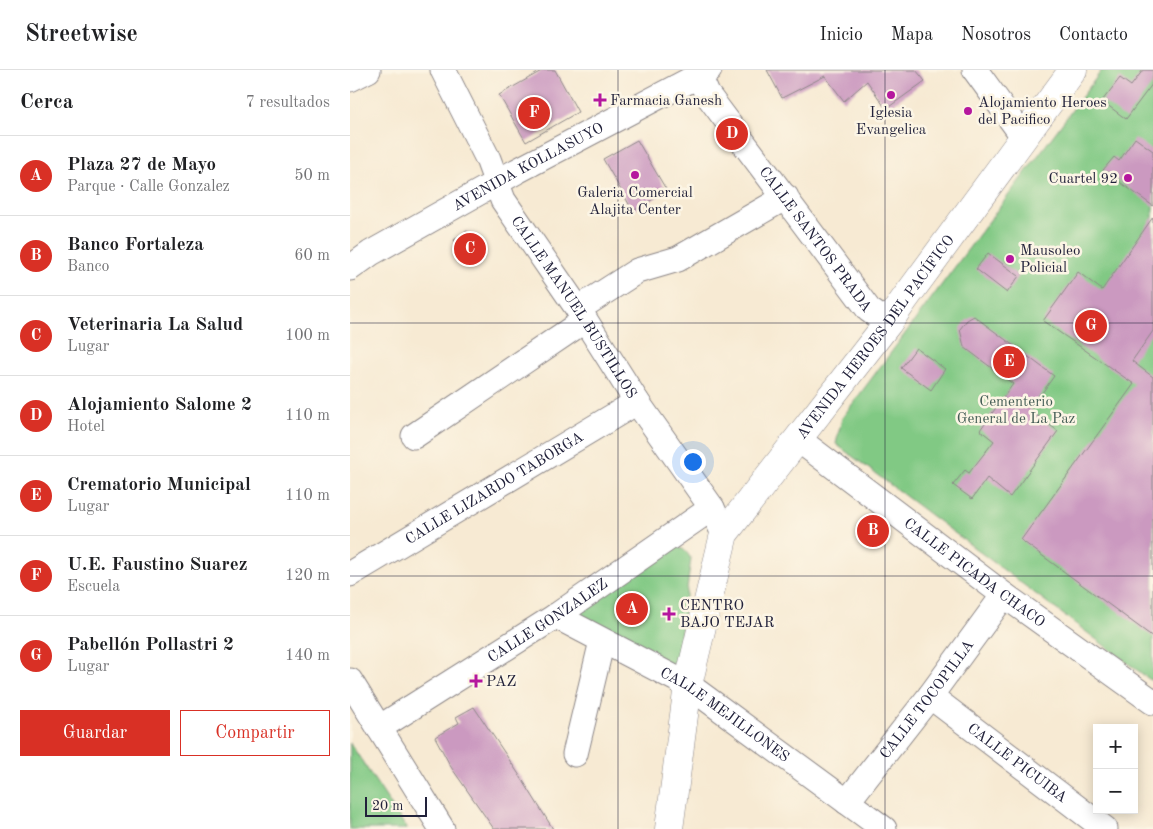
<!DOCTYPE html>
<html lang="es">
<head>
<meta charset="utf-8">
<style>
	:root { --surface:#fff; --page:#f2f2f2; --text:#202124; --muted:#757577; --line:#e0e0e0; --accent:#d93025 }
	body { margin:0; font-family:"Old Standard TT",serif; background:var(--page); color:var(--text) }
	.controls { position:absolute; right:15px; bottom:15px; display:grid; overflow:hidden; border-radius:0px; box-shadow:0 2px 12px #0003 }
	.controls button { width:45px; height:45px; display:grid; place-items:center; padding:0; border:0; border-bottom:1px solid var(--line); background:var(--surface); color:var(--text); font:25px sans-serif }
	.scale { position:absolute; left:15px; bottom:12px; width:62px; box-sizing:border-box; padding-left:5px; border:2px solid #22223b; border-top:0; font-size:14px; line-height:18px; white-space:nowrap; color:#22223b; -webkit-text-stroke:4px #fcf5e5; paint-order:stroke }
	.you { position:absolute; left:342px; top:391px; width:18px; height:18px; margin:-12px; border:4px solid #fff; border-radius:50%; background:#1a73e8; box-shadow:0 0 0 8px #1a73e833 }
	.badge { display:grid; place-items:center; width:32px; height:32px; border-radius:50%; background:var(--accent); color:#fff; font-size:16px; font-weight:700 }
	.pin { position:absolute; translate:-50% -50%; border:2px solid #fff; box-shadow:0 1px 5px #0006 }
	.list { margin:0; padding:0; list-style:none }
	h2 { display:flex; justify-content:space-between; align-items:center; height:65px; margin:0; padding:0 20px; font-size:21px }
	h2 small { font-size:16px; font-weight:400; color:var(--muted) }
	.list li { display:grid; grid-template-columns:32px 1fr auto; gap:15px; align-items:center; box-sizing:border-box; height:80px; padding:0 20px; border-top:1px solid var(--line) }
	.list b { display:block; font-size:19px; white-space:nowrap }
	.list p { margin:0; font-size:16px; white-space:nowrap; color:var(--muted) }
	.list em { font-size:16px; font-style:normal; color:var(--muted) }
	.actions { display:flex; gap:10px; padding:15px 20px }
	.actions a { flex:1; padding:11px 0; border:1px solid var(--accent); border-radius:0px; text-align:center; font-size:18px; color:var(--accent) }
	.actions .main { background:var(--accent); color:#fff }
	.map { position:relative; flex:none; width:803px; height:759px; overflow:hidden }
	header { display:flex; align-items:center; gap:30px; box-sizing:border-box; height:70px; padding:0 25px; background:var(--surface); border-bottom:1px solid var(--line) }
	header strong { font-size:24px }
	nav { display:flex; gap:28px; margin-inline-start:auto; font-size:18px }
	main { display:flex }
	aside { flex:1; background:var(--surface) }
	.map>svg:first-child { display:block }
	.green { fill:#81c984; stroke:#527660 }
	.building { fill:#cb99c0 }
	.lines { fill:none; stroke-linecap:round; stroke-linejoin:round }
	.minor-casing { stroke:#8c8687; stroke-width:27 }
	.major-casing { stroke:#8c8687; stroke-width:29 }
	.minor { stroke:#fff; stroke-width:25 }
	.major { stroke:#fff; stroke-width:28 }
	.grid { fill:none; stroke:#22223b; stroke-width:1; stroke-opacity:0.55 }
	.poi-dot { fill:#b5179e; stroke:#fcf5e5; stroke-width:2 }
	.labels { text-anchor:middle; stroke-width:5; stroke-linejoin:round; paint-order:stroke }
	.poi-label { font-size:15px; fill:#22223b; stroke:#fcf5e5; text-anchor:start }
	.street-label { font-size:15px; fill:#22223b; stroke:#fcf5e5 }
	.park-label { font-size:15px; fill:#435c55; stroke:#fcf5e5 }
</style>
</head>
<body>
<header>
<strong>Streetwise</strong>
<nav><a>Inicio</a><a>Mapa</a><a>Nosotros</a><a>Contacto</a></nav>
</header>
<main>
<aside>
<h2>Cerca<small>7 resultados</small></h2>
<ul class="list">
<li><span class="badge">A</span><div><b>Plaza 27 de Mayo</b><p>Parque · Calle Gonzalez</p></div><em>50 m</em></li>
<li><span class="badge">B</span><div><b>Banco Fortaleza</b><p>Banco</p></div><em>60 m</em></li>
<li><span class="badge">C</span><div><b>Veterinaria La Salud</b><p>Lugar</p></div><em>100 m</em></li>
<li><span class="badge">D</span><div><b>Alojamiento Salome 2</b><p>Hotel</p></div><em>110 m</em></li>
<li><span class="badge">E</span><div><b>Crematorio Municipal</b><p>Lugar</p></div><em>110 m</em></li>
<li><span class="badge">F</span><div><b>U.E. Faustino Suarez</b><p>Escuela</p></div><em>120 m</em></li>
<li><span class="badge">G</span><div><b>Pabellón Pollastri 2</b><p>Lugar</p></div><em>140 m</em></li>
</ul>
<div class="actions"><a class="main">Guardar</a><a>Compartir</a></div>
</aside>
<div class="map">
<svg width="803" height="759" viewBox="0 0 803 759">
	<rect width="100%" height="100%" fill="#fcf5e5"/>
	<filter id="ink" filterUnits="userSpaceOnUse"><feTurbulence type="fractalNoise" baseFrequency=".02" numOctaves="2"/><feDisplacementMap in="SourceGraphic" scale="10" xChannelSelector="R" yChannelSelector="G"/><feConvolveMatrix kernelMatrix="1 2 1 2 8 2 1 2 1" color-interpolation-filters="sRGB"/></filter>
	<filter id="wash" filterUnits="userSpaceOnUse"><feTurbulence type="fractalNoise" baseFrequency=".0096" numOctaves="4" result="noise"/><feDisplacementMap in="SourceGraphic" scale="20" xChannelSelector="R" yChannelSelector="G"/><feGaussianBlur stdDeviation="1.12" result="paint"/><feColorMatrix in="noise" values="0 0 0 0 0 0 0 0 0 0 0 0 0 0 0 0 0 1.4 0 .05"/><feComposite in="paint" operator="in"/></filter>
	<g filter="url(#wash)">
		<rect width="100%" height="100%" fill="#f7ead3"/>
		<path class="green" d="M752,0H803V612L486,374L492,348Z
			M322,476C332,477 336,480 341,489L327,592L318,600L229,549L231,535Z
			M0,673L57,759H0Z"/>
		<g id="blocks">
			<path class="building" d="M193,0H205L228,42L176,72L149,25Z
				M417,0H566L575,11L536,39L517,11L494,31L475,6L432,28Z
				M793,0H803V13L776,49L752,31L770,8L781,16Z
				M785,68L803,81V136L753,100L764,87L769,91Z
				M287,70L317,121L283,141L253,89Z
				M803,147V261L782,291L803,307V567L671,470L784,314L693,251L728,202L752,220Z
				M117,161L135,187L122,196L104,170Z
				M638,183L669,206L657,223L626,199Z
				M624,246L704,306L680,340L708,361L660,427L637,408L622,429L603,415L615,400L619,403L644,371L630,360L663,314L614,277L610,259L617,250Z
				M566,278L595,299L581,320L551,298Z
				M124,637L172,709L203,759H144L101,697L85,667L109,653L106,647Z"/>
		</g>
	</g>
	<g filter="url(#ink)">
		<use href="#blocks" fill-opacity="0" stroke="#8c8687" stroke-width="1"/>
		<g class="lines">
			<g class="minor-casing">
				<g id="minor">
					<path id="s1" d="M93,0L138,89L153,130L228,239L287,332L362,438L374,464"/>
					<path d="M625,0L673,66"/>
					<path id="s2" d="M349,5L357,24L519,240L538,253"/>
					<path d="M0,9L18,0"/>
					<path id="s3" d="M0,198L21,183L167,101L359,0"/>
					<path d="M228,239L287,201L328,189L436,127"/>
					<path d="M64,366L235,250"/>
					<path id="s4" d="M449,370L654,525L803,632"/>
					<path id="s5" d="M0,504L287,332"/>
					<path id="s6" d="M206,546L338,615L534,759"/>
					<path d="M0,611L92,759"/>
					<path id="s7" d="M580,626L755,759"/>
					<path id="s8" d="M29,658L206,546L362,438"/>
					<path d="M225,684L252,571"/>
					<path id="s9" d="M497,732L580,626L654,525"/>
				</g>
			</g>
			<g class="major-casing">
				<g id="major">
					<path id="s10" d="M319,759L338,615L374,464L538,253L554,230L723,0"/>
				</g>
			</g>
			<use href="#minor" class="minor"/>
			<use href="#major" class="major"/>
		</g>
	</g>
	<path class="grid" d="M268,0V759M535,0V759M0,253H803M0,506H803"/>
	<g class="poi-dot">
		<circle cx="541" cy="25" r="5"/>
		<path d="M247.5 22.5h5v5h5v5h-5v5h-5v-5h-5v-5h5z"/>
		<circle cx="618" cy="41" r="5"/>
		<circle cx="285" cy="105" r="5"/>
		<circle cx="778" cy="108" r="5"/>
		<circle cx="660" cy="189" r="5"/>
		<path d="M316.5 536.5h5v5h5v5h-5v5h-5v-5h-5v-5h5z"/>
		<path d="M123.5 603.5h5v5h5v5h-5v5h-5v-5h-5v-5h5z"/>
	</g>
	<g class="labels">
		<g class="poi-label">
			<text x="260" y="35">Farmacia Ganesh</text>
			<text x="628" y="37">Alojamiento Heroes<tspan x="628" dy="17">del Pacifico</tspan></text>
			<text x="541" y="47" text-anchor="middle">Iglesia<tspan x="541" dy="17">Evangelica</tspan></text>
			<text x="768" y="113" text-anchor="end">Cuartel 92</text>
			<text x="285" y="127" text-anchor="middle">Galeria Comercial<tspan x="285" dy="17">Alajita Center</tspan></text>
			<text x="670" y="185">Mausoleo<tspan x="670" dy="17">Policial</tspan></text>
			<text x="330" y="540">CENTRO<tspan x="330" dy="17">BAJO TEJAR</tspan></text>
			<text x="136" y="616">PAZ</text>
		</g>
		<g class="street-label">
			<text dy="5" stroke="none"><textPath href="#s3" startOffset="205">AVENIDA KOLLASUYO</textPath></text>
			<text dy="5" stroke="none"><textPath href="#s2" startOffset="202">CALLE SANTOS PRADA</textPath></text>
			<text dy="5" stroke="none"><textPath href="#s1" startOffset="272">CALLE MANUEL BUSTILLOS</textPath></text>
			<text dy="5" stroke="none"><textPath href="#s10" startOffset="549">AVENIDA HEROES DEL PACÍFICO</textPath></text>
			<text dy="5" stroke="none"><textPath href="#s5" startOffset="168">CALLE LIZARDO TABORGA</textPath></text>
			<text dy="5" stroke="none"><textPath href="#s4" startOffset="220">CALLE PICADA CHACO</textPath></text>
			<text dy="5" stroke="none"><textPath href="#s8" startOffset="200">CALLE GONZALEZ</textPath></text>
			<text dy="5" stroke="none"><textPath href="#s9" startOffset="130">CALLE TOCOPILLA</textPath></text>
			<text dy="5" stroke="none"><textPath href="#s6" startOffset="196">CALLE MEJILLONES</textPath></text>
			<text dy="5" stroke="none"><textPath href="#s7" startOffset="110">CALLE PICUIBA</textPath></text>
		</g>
		<g class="park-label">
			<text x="666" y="336">Cementerio<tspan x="666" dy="17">General de La Paz</tspan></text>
		</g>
	</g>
</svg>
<div class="controls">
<button>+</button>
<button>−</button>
</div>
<div class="scale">20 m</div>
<div class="you"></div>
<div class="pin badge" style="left:282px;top:539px">A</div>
<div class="pin badge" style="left:523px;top:461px">B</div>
<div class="pin badge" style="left:120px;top:179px">C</div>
<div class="pin badge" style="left:382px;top:64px">D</div>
<div class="pin badge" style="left:659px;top:292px">E</div>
<div class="pin badge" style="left:184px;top:43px">F</div>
<div class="pin badge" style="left:741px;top:256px">G</div>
</div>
</main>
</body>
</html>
